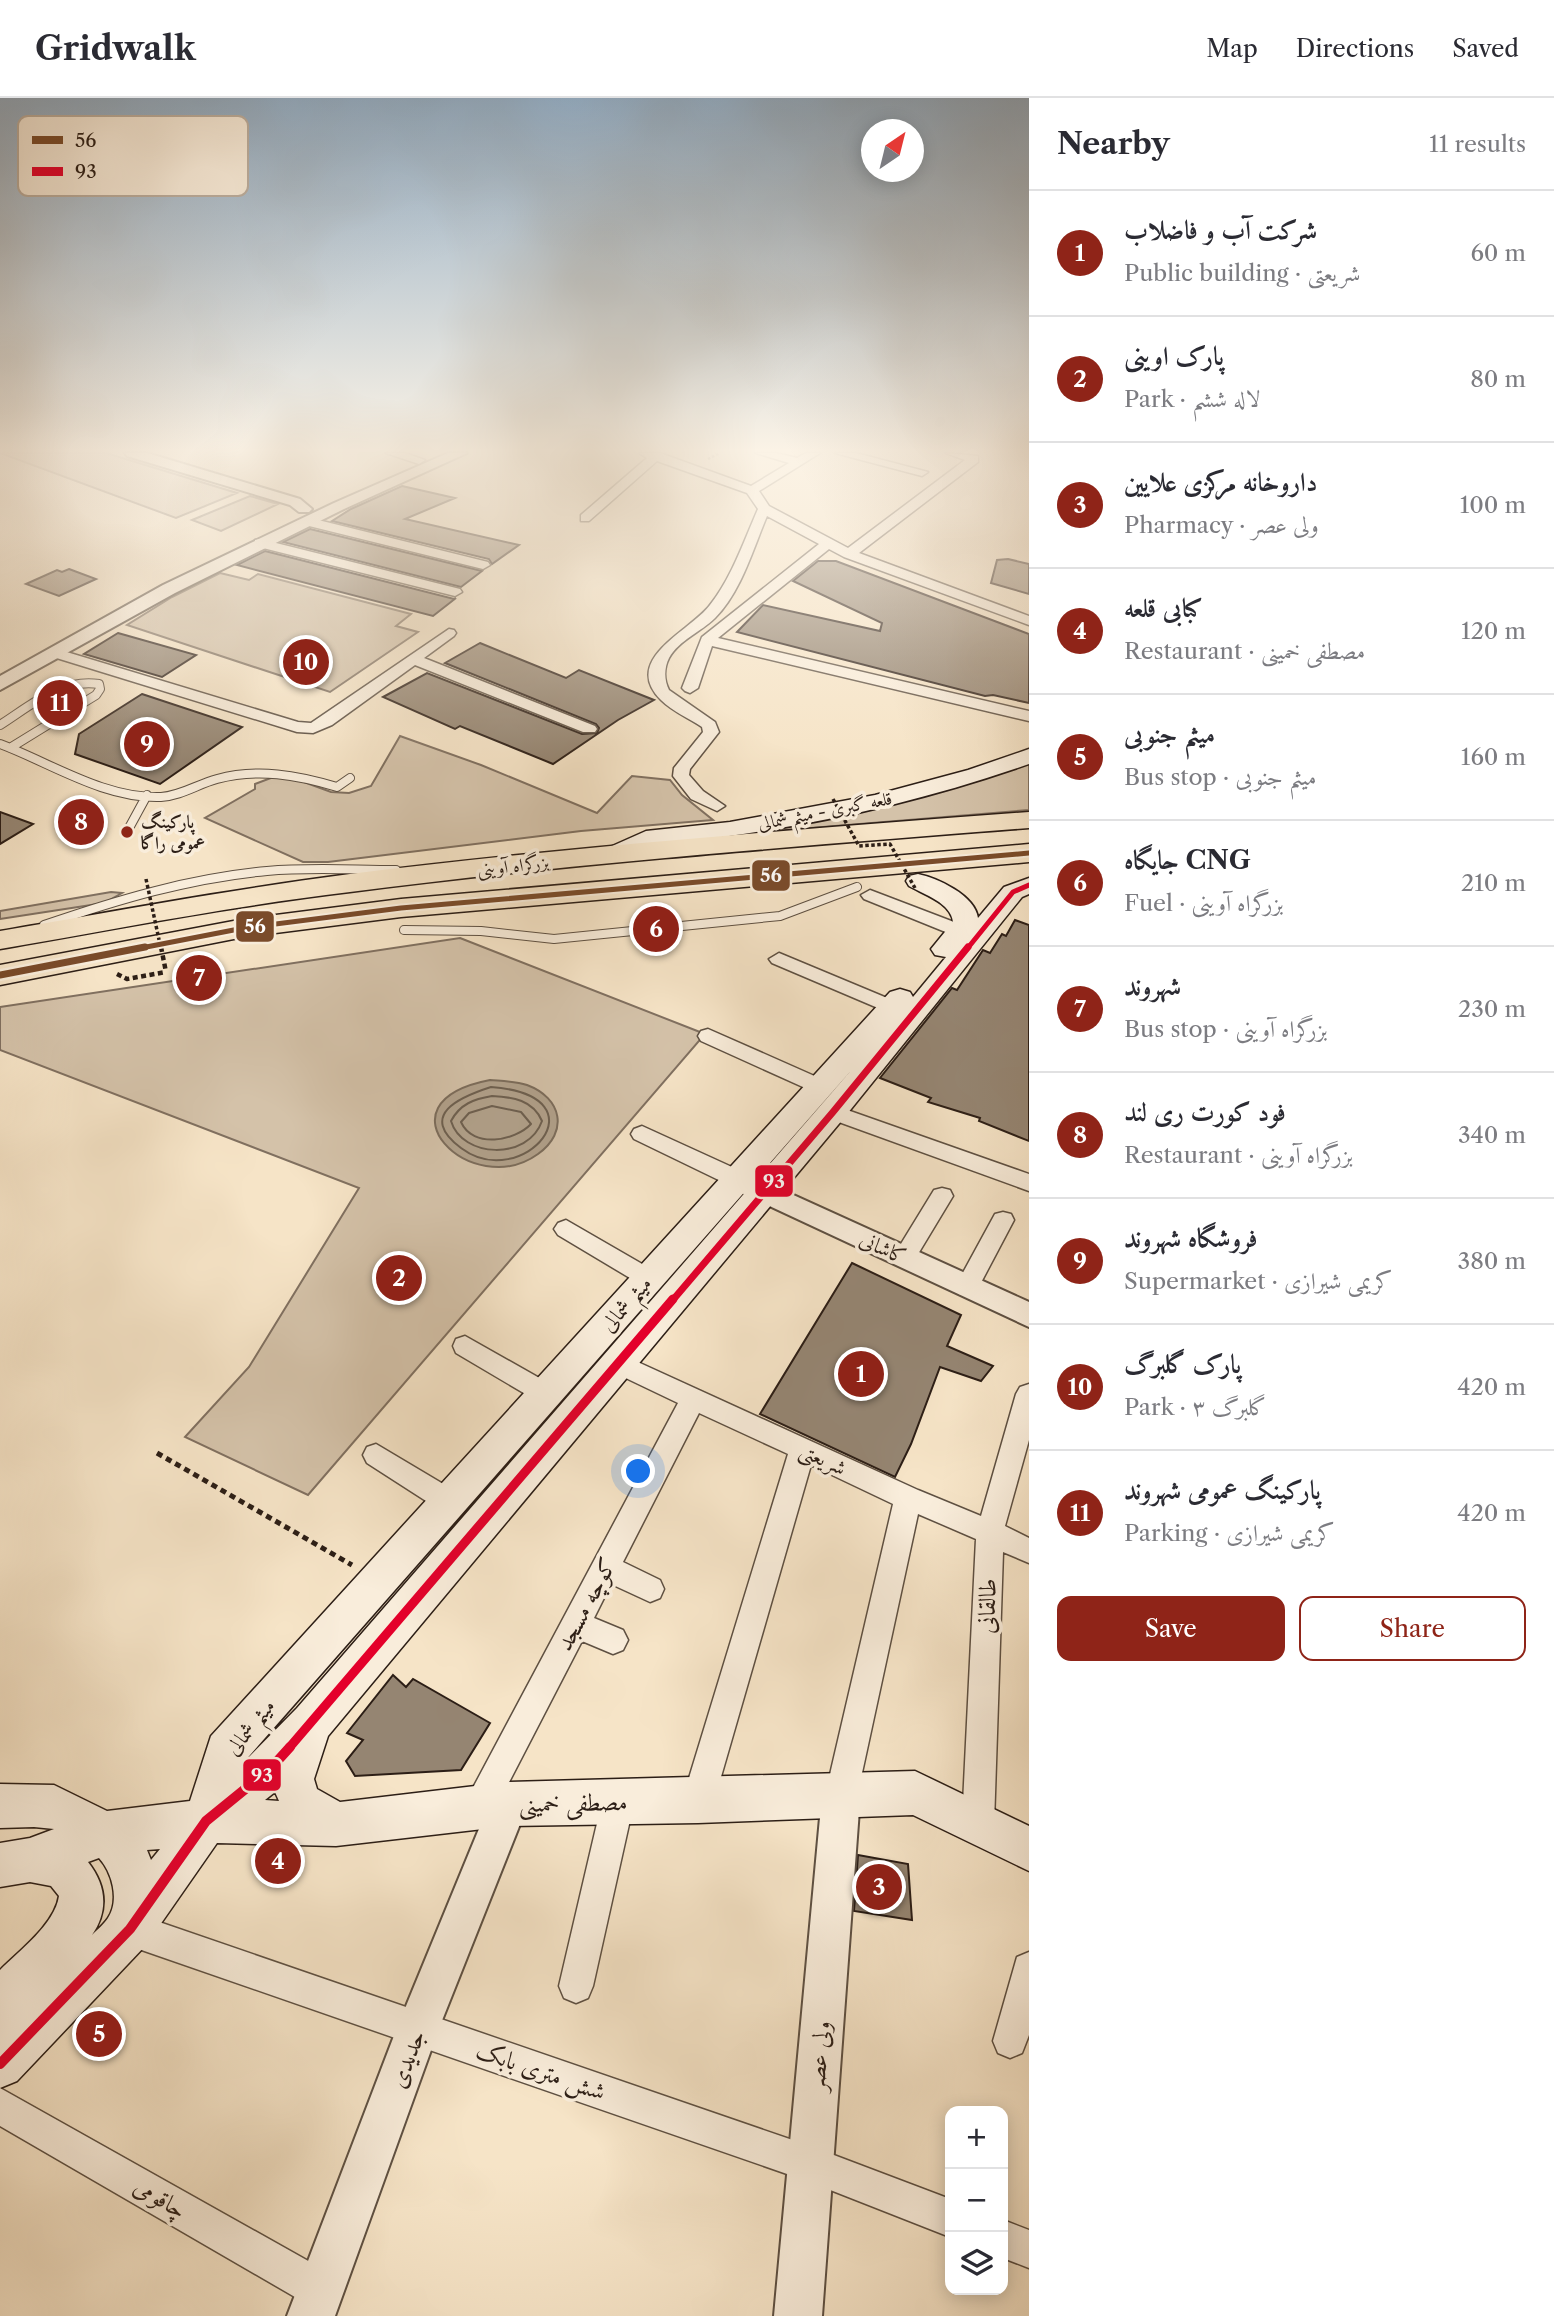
<!DOCTYPE html>
<html lang="en">
<head>
<meta charset="utf-8">
<style>
	:root { --surface:#fff; --page:#f7f7f7; --text:#2b2b33; --muted:#7c7c81; --line:#e1e1e2; --accent:#8f2418 }
	body { margin:0; font-family:"Libre Caslon Text",Amiri,serif; background:var(--page); color:var(--text) }
	.controls { position:absolute; right:21px; bottom:21px; display:grid; overflow:hidden; border-radius:14px; box-shadow:0 4px 18px #0003 }
	.controls button { width:63px; height:63px; display:grid; place-items:center; padding:0; border:0; border-bottom:2px solid var(--line); background:var(--surface); color:var(--text); font:35px sans-serif }
	.compass { position:absolute; left:861px; top:21px; width:63px; height:63px; border-radius:50%; background:var(--surface); box-shadow:0 4px 18px #0003; rotate:35deg }
	.you { position:absolute; left:639px; top:1374px; width:24px; height:24px; margin:-18px; border:5px solid #fff; border-radius:50%; background:#1a73e8; box-shadow:0 0 0 10px #1a73e833 }
	.badge { display:grid; place-items:center; width:46px; height:46px; border-radius:50%; background:var(--accent); color:#fff; font-size:23px; font-weight:700 }
	.pin { position:absolute; translate:-50% -50%; border:4px solid #fff; box-shadow:0 2px 7px #0006 }
	.list { margin:0; padding:0; list-style:none }
	h2 { display:flex; justify-content:space-between; align-items:center; height:91px; margin:0; padding:0 28px; font-size:30px }
	h2 small { font-size:23px; font-weight:400; color:var(--muted) }
	.list li { display:grid; grid-template-columns:46px 1fr auto; gap:21px; align-items:center; box-sizing:border-box; height:126px; padding:0 28px; border-top:2px solid var(--line) }
	.list b { display:block; font-size:26px; white-space:nowrap }
	.list p { margin:0; font-size:23px; white-space:nowrap; color:var(--muted) }
	.list em { font-size:23px; font-style:normal; color:var(--muted) }
	.actions { display:flex; gap:14px; padding:21px 28px }
	.actions a { flex:1; padding:16px 0; border:2px solid var(--accent); border-radius:14px; text-align:center; font-size:24px; color:var(--accent) }
	.actions .main { background:var(--accent); color:#fff }
	.icon { flex:none; width:38px; height:38px; fill:none; stroke:currentColor; stroke-width:2; stroke-linecap:round; stroke-linejoin:round }
	.map { position:relative; flex:none; width:1029px; height:2218px; overflow:hidden }
	header { display:flex; align-items:center; gap:42px; box-sizing:border-box; height:98px; padding:0 35px; background:var(--surface); border-bottom:2px solid var(--line) }
	header strong { font-size:33px }
	nav { display:flex; gap:38px; margin-inline-start:auto; font-size:24px }
	main { display:flex }
	aside { flex:1; background:var(--surface) }
	.map>svg:first-child { display:block }
	.green { fill:#d4c2a9; stroke:#807060; stroke-width:2 }
	.water { fill:#b1a18b; stroke:#7c6d5c; stroke-width:2 }
	.lines { fill:none; stroke-linecap:round; stroke-linejoin:round }
	.shore { stroke:#6e6050; stroke-width:2 }
	.building { fill:#958572; stroke:#2c1e16; stroke-width:2 }
	.service-casing { stroke:#5e5042; stroke-width:10 }
	.minor-casing { stroke:#5e5042; stroke-width:3 }
	.tertiary-casing { stroke:#5e5042; stroke-width:4 }
	.secondary-casing { stroke:#2c1e16; stroke-width:3 }
	.trunk-casing { stroke:#2c1e16; stroke-width:3 }
	.path-far2 { stroke:#2c1e16; stroke-width:2.5; stroke-dasharray:2.5 2; stroke-linecap:butt }
	.path-far1 { stroke:#2c1e16; stroke-width:4.5; stroke-dasharray:5 3.5; stroke-linecap:butt }
	.path { stroke:#2c1e16; stroke-width:5; stroke-dasharray:6 4.5; stroke-linecap:butt }
	.service { stroke:#f9eddb; stroke-width:8 }
	.minor { fill:#f9eddb; fill-rule:evenodd }
	.tertiary { fill:#f9eddb; fill-rule:evenodd }
	.secondary { fill:#f9eddb; fill-rule:evenodd }
	.trunk { fill:#f6e4c7; fill-rule:evenodd }
	.path-bridge-far1 { stroke:#2c1e16; stroke-width:3.5; stroke-dasharray:3.5 2.5; stroke-linecap:butt }
	.path-bridge { stroke:#2c1e16; stroke-width:4.5; stroke-dasharray:5 3.5; stroke-linecap:butt }
	.bus-1-far1-casing { stroke:#f9eddb; stroke-width:9 }
	.bus-1-casing { stroke:#f9eddb; stroke-width:12 }
	.bus-2-far3-casing { stroke:#f9eddb; stroke-width:9 }
	.bus-2-far2-casing { stroke:#f9eddb; stroke-width:12 }
	.bus-2-far1-casing { stroke:#f9eddb; stroke-width:14 }
	.bus-2-casing { stroke:#f9eddb; stroke-width:16 }
	.bus-1-far1 { stroke:#7a4b2a; stroke-width:5 }
	.bus-1 { stroke:#7a4b2a; stroke-width:7 }
	.bus-2-far3 { stroke:#e4002b; stroke-width:5 }
	.bus-2-far2 { stroke:#e4002b; stroke-width:7 }
	.bus-2-far1 { stroke:#e4002b; stroke-width:9 }
	.bus-2 { stroke:#e4002b; stroke-width:10 }
	.poi-dot { fill:#8f2418; stroke:#f9eddb; stroke-width:2.5 }
	.labels { text-anchor:middle; stroke-width:7; stroke-linejoin:round; paint-order:stroke }
	.far-street-label { font-size:18px; fill:#2c1e16; stroke:#f9eddb }
	.far-poi-label { font-size:18px; font-weight:bold; fill:#2c1e16; stroke:#f9eddb; text-anchor:start }
	.street-label { font-size:21px; fill:#2c1e16; stroke:#f9eddb }
	.near-street-label { font-size:24px; fill:#2c1e16; stroke:#f9eddb }
	.key { fill:#f9eddb; stroke:#bcafa0; stroke-width:2 }
	.key-label { font-size:19px; fill:#2c1e16 }
	.line-badge { stroke:#f9eddb; stroke-width:2.5 }
	.badge-label { font-size:19px; text-anchor:middle; font-weight:bold; fill:#fff }
</style>
</head>
<body>
<header>
<strong>Gridwalk</strong>
<nav><a>Map</a><a>Directions</a><a>Saved</a></nav>
</header>
<main>
<div class="map">
<svg width="1029" height="2218" viewBox="0 0 1029 2218">
	<rect width="100%" height="100%" fill="#f6e4c7"/>
	<filter id="stains"><feTurbulence type="fractalNoise" baseFrequency=".00286" numOctaves="4"/><feColorMatrix values="0 0 0 0 .2 0 0 0 0 .09 0 0 0 0 .02 0 0 0 .5 -.17"/></filter>
	<radialGradient id="worn" r=".72"><stop offset=".6" stop-color="#630" stop-opacity="0"/><stop offset="1" stop-color="#630" stop-opacity=".3"/></radialGradient>
	<path class="green" d="M0,355H106L237,395L176,420Z
		M250,398L278,406L221,433L192,422Z
		M220,475L249,482L258,476L411,516L396,528L418,534L330,594L127,527L172,499Z
		M400,638L481,667L597,715L632,678L670,682L682,697L713,722L581,733L328,764H303L205,720L255,691V686L276,678L293,680L331,694L349,695L371,688Z
		M1029,665V712L726,737C828,718 931,702 1029,665Z
		M111,794L122,795L104,805L0,821V813Z
		M460,840L705,936L308,1397L185,1339L249,1269L359,1090L0,952V909Z"/>
	<path class="water" d="M490,982C502,983 515,983 527,987C562,1000 569,1034 538,1056C472,1104 371,1005 490,982Z"/>
	<g class="lines">
		<path class="shore" d="M491,989C608,998 522,1096 461,1050C417,1017 460,999 491,989Z
			M492,998C513,999 533,1002 542,1023C528,1063 462,1060 451,1023C460,1006 474,1001 492,998Z
			M492,1008L521,1014L531,1026C515,1043 473,1051 461,1024L469,1015Z"/>
	</g>
	<path class="building" d="M402,388L455,400L405,421L519,447L492,466L489,461L332,423L351,411Z
		M310,431L482,473L461,489L283,444Z
		M265,453L454,501L456,500L433,518L237,467Z
		M1008,461L1029,466V496L991,485L997,462Z
		M818,463H836L1029,536V605L993,597L985,598L737,534L763,507L880,533L882,525L793,483Z
		M69,471L96,481L59,498L26,486L57,472L62,474Z
		M118,535L196,557L162,579L84,556Z
		M480,545L566,580L579,572L654,602L618,622L553,666L460,628L455,631L383,599L427,575L582,636L597,635L599,630L596,626L445,565Z
		M142,596L242,629L160,686L75,656L79,636Z
		M0,714L33,726L0,746Z
		M1015,822L1029,827V1043L979,1023L980,1020L928,1004L931,1000L880,980L952,890L957,892L983,852L990,855L1002,836L1006,838Z
		M852,1165L961,1217L947,1248L993,1268L981,1283L940,1269L911,1346L895,1379L760,1316Z
		M393,1577L406,1589L413,1581L490,1625L461,1672L355,1678L346,1663L363,1642L347,1635Z
		M858,1757L908,1766L912,1822L854,1813Z"/>
	<g class="lines">
		<g class="service-casing">
			<path id="service" d="M0,627C30,608 61,580 99,586L100,591L96,597L10,650
				M0,646C51,665 104,701 161,699C181,698 198,686 217,681C258,670 297,677 337,689L350,680
				M129,730L147,697
				M44,827C117,802 190,780 267,773C310,769 353,772 396,772
				M404,832L481,833L554,841L780,818L857,789"/>
		</g>
		<g class="minor-casing">
			<path id="minor" d="M386,355H405L425,362L419,366Z
				M639,355H660L751,388L789,365L756,355H776L797,360L806,355H820L759,393L769,408L848,450L965,362L946,355L978,358V364L859,455L1029,518V527L844,459L829,451L718,540L1029,613V623L712,548L698,590L690,595L685,593L682,590L702,539L819,446L767,418C753,451 741,494 715,520C701,534 679,542 669,560C664,570 664,582 669,592L715,624L719,634L690,671L689,677L703,693L725,708L717,713L691,701L673,678L674,670L703,634L702,629C689,620 673,614 661,602C620,561 691,533 710,507C732,479 744,443 758,411L747,395L657,363L589,423H581V417L647,360Z
				M835,355H856L928,374L922,378Z
				M306,419L488,464L490,467L483,471L301,426L300,423Z
				M260,441L460,491L462,494L455,498L255,448V442Z
				M449,531L454,532L456,535L454,538L424,560L595,628L597,631L595,634H583L415,567L332,627L313,635L297,634L50,558L48,555L55,551L60,552L298,624L311,625Z
				M870,792L967,829L969,833L967,837H953L864,801L861,797Z
				M779,855L899,905L902,909L899,913H885L772,865L769,861Z
				M708,931L828,984L831,989L828,994H814L701,943L698,938L701,933Z
				M833,1007L1029,1076V1093L825,1019L822,1014L825,1009Z
				M642,1028L745,1075L748,1081L745,1087L737,1089L729,1087L634,1041L631,1036L634,1031Z
				M942,1090L950,1092L953,1098L912,1166L904,1169L896,1166L892,1160L896,1154L934,1092Z
				M1003,1114L1011,1116L1014,1122L975,1196L967,1198L959,1196L955,1189L959,1182L995,1116Z
				M566,1122L656,1174L660,1180L656,1186L648,1189L640,1186L558,1137L554,1131L558,1125Z
				M465,1238L557,1290L561,1297L557,1304L548,1307L539,1304L456,1255L453,1248L456,1241Z
				M618,1255L918,1392L981,1418L1016,1296L1020,1289L1029,1286V1342L1005,1428L1029,1440V1465L1003,1454L994,1726L989,1737L978,1742L967,1737L962,1726L976,1441L918,1416L857,1698L852,1709L841,1714L830,1709L825,1698L893,1406L811,1367L714,1703L709,1714L698,1719L687,1714L682,1703L788,1356L699,1315L623,1464L660,1482L664,1491L660,1500L650,1504L611,1486L594,1520L623,1532L628,1542L623,1552L613,1556L582,1543L489,1723L478,1728L467,1723L462,1712L467,1701L678,1305L609,1272L605,1265L609,1258Z
				M376,1346L460,1396L464,1404L460,1412L450,1416L440,1412L367,1365L363,1357L367,1349Z
				M618,1688L629,1693L634,1704L593,1888L588,1900L576,1905L564,1900L559,1888L602,1704L607,1693Z
				M130,1814L810,2048L950,2101V2139L810,2084L130,1848L118,1843L113,1831L118,1819Z
				M1029,1854V1937L1022,1955L1010,1960L998,1955L993,1943L1017,1859Z
				M0,1990L335,2178L340,2192L335,2206L321,2211L307,2206L0,2028Z
				M1003,2122L1029,2132V2170L1003,2160Z"/>
		</g>
		<g class="tertiary-casing">
			<path id="tertiary" d="M125,355H147L300,401L312,411L309,414H299L290,407L127,358Z
				M448,355H467L344,411L175,495L0,592V578L163,487L334,405Z
				M743,1074L1029,1204V1229L733,1091L729,1084L733,1077Z
				M841,1679L855,1684L860,1698L822,2218H774L822,1698L827,1684Z
				M509,1687L523,1692L528,1706L439,1930L335,2218H287L397,1930L495,1692Z"/>
		</g>
		<g class="secondary-casing">
			<path id="secondary" d="M1029,651V666C932,700 831,724 729,738C704,742 679,742 655,746C638,749 629,764 610,759L607,754L610,749L646,733L730,724L875,697L968,672Z
				M918,776C937,780 975,797 978,820L1004,789L1029,780V796L1022,799L843,1021L328,1638L314,1681L317,1691L340,1704L509,1684L915,1673L1029,1728V1773L913,1717L698,1725L509,1728L336,1748L217,1745L146,1847L17,1983L0,1990V1872C19,1853 55,1826 59,1798L51,1788L30,1784L0,1789V1745L30,1740L54,1731L34,1729L0,1730V1686L54,1687L107,1713L190,1703L211,1638L890,894L900,891L910,894L913,899L946,859L935,857L931,851L953,824C951,805 925,797 909,788L906,783L909,778ZM855,968L297,1610L244,1664ZM275,1694L279,1703L265,1702ZM160,1751L151,1762L147,1752ZM99,1760C112,1774 120,1802 108,1820C104,1826 97,1832 92,1837C109,1812 106,1787 88,1764Z"/>
		</g>
		<g class="trunk-casing">
			<path id="trunk" d="M1029,714V730C802,748 576,765 350,794C232,808 116,831 0,851V833C116,813 233,791 350,776C576,748 802,731 1029,714Z
				M1029,746V764L401,819L244,839L0,887V867L244,821L401,801Z"/>
		</g>
		<path class="path-far2" d="M708,361L720,355"/>
		<path class="path-far1" d="M117,876L127,881L166,874"/>
		<path class="path" d="M157,1355L352,1467"/>
		<use href="#service" class="service"/>
		<use href="#minor" class="minor"/>
		<use href="#tertiary" class="tertiary"/>
		<use href="#secondary" class="secondary"/>
		<use href="#trunk" class="trunk"/>
		<path class="path-bridge-far1" d="M833,701L859,748L890,746L915,790
			M146,781L161,851"/>
		<path class="path-bridge" d="M161,849L166,874"/>
		<g class="bus-1-far1-casing">
			<path id="bus-1-far1" d="M136,851L244,830L401,810L1029,755"/>
		</g>
		<g class="bus-1-casing">
			<path id="bus-1" d="M0,877L145,849"/>
		</g>
		<g class="bus-2-far3-casing">
			<path id="bus-2-far3" d="M967,851L1013,794L1029,787"/>
		</g>
		<g class="bus-2-far2-casing">
			<path id="bus-2-far2" d="M672,1203L833,1014L968,849"/>
		</g>
		<g class="bus-2-far1-casing">
			<path id="bus-2-far1" d="M289,1650L673,1201"/>
		</g>
		<g class="bus-2-casing">
			<path id="bus-2" d="M0,1966L130,1831L206,1723L271,1670L290,1649"/>
		</g>
		<use href="#bus-1-far1" class="bus-1-far1"/>
		<use href="#bus-1" class="bus-1"/>
		<use href="#bus-2-far3" class="bus-2-far3"/>
		<use href="#bus-2-far2" class="bus-2-far2"/>
		<use href="#bus-2-far1" class="bus-2-far1"/>
		<use href="#bus-2" class="bus-2"/>
	</g>
	<linearGradient id="sky" x2="0" y2="1"><stop stop-color="#92acc3"/><stop offset="0.53" stop-color="#fbf3e6"/><stop offset="1" stop-color="#fbf3e6" stop-opacity="0"/></linearGradient>
	<rect width="1029" height="665" fill="url(#sky)"/>
	<circle class="poi-dot" cx="127" cy="734" r="7"/>
	<g class="labels">
		<g class="far-street-label">
			<text transform="translate(825 713) rotate(-11)" y="6">قلعه گبری - میثم شمالی</text>
			<text transform="translate(513 768) rotate(-7)" y="6">بزرگراه آوینی</text>
		</g>
		<g class="far-poi-label">
			<text x="141" y="730">پارکینگ<tspan x="141" dy="21">عمومی راگا</tspan></text>
		</g>
		<g class="street-label">
			<text transform="translate(883 1150) rotate(25)" y="7">کاشانی</text>
			<text transform="translate(626 1206) rotate(-49)" y="7">میثم شمالی</text>
			<text transform="translate(823 1361) rotate(25)" y="7">شریعتی</text>
			<text transform="translate(250 1629) rotate(-51)" y="7">میثم شمالی</text>
		</g>
		<g class="near-street-label">
			<text transform="translate(586 1506) rotate(-62)" y="8">کوچه مسجد</text>
			<text transform="translate(987 1508) rotate(-88)" y="8">طالقانی</text>
			<text transform="translate(573 1705) rotate(-1)" y="8">مصطفی خمینی</text>
			<text transform="translate(819 1958) rotate(-85)" y="8">ولی عصر</text>
			<text transform="translate(407 1961) rotate(-69)" y="8">جدیدی</text>
			<text transform="translate(541 1973) rotate(19)" y="8">شش متری بابک</text>
			<text transform="translate(160 2100) rotate(30)" y="8">چاقومی</text>
		</g>
	</g>
	<rect x="18" y="18" width="230" height="80" rx="10" class="key"/>
	<rect x="32" y="38" width="31" height="8" fill="#7a4b2a"/>
	<rect x="32" y="69" width="31" height="9" fill="#e4002b"/>
	<g class="key-label">
		<text x="75" y="49">56</text>
		<text x="75" y="80">93</text>
	</g>
	<g class="line-badge">
		<rect x="751" y="761" width="40" height="33" rx="7" fill="#7a4b2a"/>
		<rect x="235" y="812" width="40" height="33" rx="7" fill="#7a4b2a"/>
		<rect x="754" y="1066" width="40" height="34" rx="7" fill="#e4002b"/>
		<rect x="242" y="1660" width="40" height="34" rx="7" fill="#e4002b"/>
	</g>
	<g class="badge-label">
		<text x="771" y="784">56</text>
		<text x="255" y="835">56</text>
		<text x="774" y="1090">93</text>
		<text x="262" y="1684">93</text>
	</g>
	<rect width="100%" height="100%" filter="url(#stains)"/>
	<rect width="100%" height="100%" fill="url(#worn)"/>
</svg>
<div class="controls">
<button>+</button>
<button>−</button>
<button><svg class="icon" aria-label="layers" viewBox="0 0 24 24"><path d="M12 4l9 5-9 5-9-5zM3 14l9 5 9-5"/></svg></button>
</div>
<svg class="compass" viewBox="-18 -18 36 36"><path d="M0-13l5 13h-10z" fill="#e53935"/><path d="M0 13l5-13h-10z" fill="#7c7c81"/></svg>
<div class="you"></div>
<div class="pin badge" style="left:861px;top:1276px">1</div>
<div class="pin badge" style="left:399px;top:1180px">2</div>
<div class="pin badge" style="left:879px;top:1789px">3</div>
<div class="pin badge" style="left:278px;top:1763px">4</div>
<div class="pin badge" style="left:99px;top:1936px">5</div>
<div class="pin badge" style="left:656px;top:831px">6</div>
<div class="pin badge" style="left:199px;top:880px">7</div>
<div class="pin badge" style="left:81px;top:724px">8</div>
<div class="pin badge" style="left:147px;top:646px">9</div>
<div class="pin badge" style="left:306px;top:564px">10</div>
<div class="pin badge" style="left:60px;top:605px">11</div>
</div>
<aside>
<h2>Nearby<small>11 results</small></h2>
<ul class="list">
<li><span class="badge">1</span><div><b>شرکت آب و فاضلاب</b><p>Public building · شریعتی</p></div><em>60 m</em></li>
<li><span class="badge">2</span><div><b>پارک اوینی</b><p>Park · لاله ششم</p></div><em>80 m</em></li>
<li><span class="badge">3</span><div><b>داروخانه مرکزی علایین</b><p>Pharmacy · ولی عصر</p></div><em>100 m</em></li>
<li><span class="badge">4</span><div><b>کبابی قلعه</b><p>Restaurant · مصطفی خمینی</p></div><em>120 m</em></li>
<li><span class="badge">5</span><div><b>میثم جنوبی</b><p>Bus stop · میثم جنوبی</p></div><em>160 m</em></li>
<li><span class="badge">6</span><div><b>جایگاه CNG</b><p>Fuel · بزرگراه آوینی</p></div><em>210 m</em></li>
<li><span class="badge">7</span><div><b>شهروند</b><p>Bus stop · بزرگراه آوینی</p></div><em>230 m</em></li>
<li><span class="badge">8</span><div><b>فود کورت ری لند</b><p>Restaurant · بزرگراه آوینی</p></div><em>340 m</em></li>
<li><span class="badge">9</span><div><b>فروشگاه شهروند</b><p>Supermarket · کریمی شیرازی</p></div><em>380 m</em></li>
<li><span class="badge">10</span><div><b>پارک گلبرگ</b><p>Park · گلبرگ ۳</p></div><em>420 m</em></li>
<li><span class="badge">11</span><div><b>پارکینگ عمومی شهروند</b><p>Parking · کریمی شیرازی</p></div><em>420 m</em></li>
</ul>
<div class="actions"><a class="main">Save</a><a>Share</a></div>
</aside>
</main>
</body>
</html>
